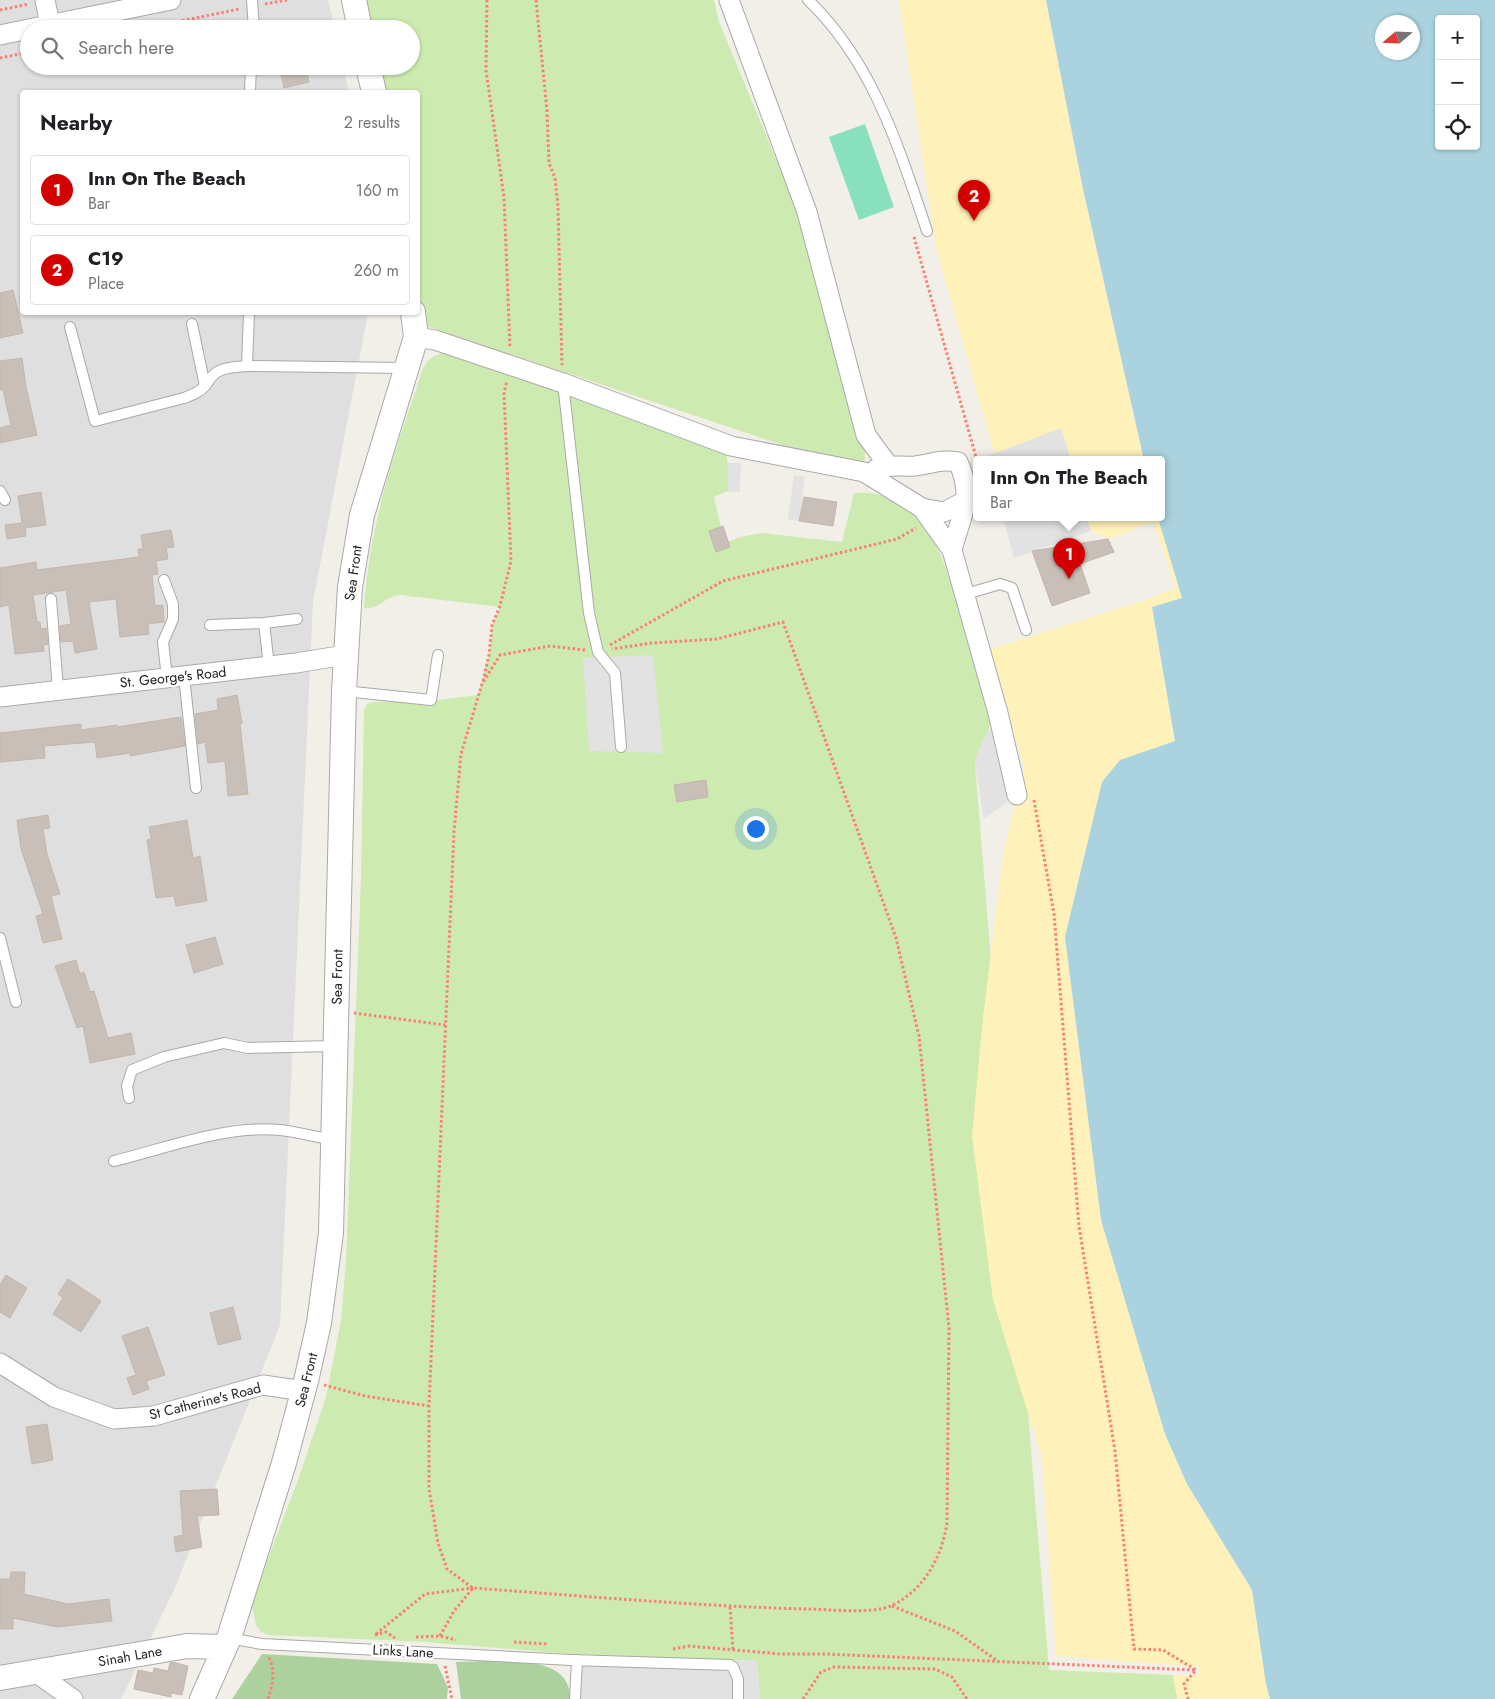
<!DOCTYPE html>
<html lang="en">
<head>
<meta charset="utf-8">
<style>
	:root { --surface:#fff; --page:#f6f6f6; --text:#202124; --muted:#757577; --line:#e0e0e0; --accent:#d40000 }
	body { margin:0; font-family:Jost,sans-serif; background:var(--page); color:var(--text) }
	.controls { position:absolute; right:15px; top:15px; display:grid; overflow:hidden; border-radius:5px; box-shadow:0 1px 4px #0004 }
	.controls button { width:45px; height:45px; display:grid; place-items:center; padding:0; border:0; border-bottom:1px solid var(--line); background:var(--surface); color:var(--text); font:25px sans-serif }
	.compass { position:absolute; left:1375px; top:15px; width:45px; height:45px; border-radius:50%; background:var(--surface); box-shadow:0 1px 4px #0004; rotate:251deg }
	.you { position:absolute; left:755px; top:828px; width:18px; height:18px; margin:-12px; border:4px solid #fff; border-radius:50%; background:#1a73e8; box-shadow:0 0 0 8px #1a73e833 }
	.badge { display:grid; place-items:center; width:32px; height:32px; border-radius:50%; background:var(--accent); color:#fff; font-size:16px; font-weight:700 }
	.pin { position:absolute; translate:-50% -41px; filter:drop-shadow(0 1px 2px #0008) }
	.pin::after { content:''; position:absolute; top:26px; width:18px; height:15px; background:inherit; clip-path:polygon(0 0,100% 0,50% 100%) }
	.popup { position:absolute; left:973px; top:456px; width:192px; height:65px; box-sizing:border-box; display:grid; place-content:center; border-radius:5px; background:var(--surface); filter:drop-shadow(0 1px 4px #0005); font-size:16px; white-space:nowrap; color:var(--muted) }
	.popup b { font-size:19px; color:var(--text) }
	.popup::after { content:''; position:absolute; left:50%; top:100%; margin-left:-10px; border:10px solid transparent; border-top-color:var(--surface) }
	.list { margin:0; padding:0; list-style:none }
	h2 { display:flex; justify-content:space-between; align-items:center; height:65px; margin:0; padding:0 20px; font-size:21px }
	h2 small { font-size:16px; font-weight:400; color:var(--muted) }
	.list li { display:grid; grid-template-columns:32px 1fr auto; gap:15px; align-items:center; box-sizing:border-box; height:70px; margin:0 10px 10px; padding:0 10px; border:1px solid var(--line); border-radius:5px }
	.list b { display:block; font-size:19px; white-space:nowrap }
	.list p { margin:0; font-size:16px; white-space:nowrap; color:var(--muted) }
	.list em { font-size:16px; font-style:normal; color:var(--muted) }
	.icon { flex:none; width:28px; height:28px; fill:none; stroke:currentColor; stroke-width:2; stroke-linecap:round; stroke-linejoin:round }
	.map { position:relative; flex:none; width:1495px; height:1699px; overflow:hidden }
	.search { position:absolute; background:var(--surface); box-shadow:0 1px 4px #0004; left:20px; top:20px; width:400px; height:55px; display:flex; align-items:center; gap:12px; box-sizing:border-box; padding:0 18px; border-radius:28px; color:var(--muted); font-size:19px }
	.panel { position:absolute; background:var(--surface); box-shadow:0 1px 4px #0004; left:20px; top:90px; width:400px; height:225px; border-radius:5px }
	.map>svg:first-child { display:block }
	.residential { fill:#e0dfdf }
	.grass { fill:#cdebb0 }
	.forest { fill:#add19e }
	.sand { fill:#fff1ba }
	.pitch { fill:#88e0be }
	.parking { fill:#e2e2e2 }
	.water { fill:#aad3df; fill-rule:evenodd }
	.building { fill:#c7bfb8; stroke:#c4b6ab }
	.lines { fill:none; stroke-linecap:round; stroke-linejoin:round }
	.service-casing { stroke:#a9a9a9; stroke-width:12 }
	.minor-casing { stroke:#a9a9a9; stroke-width:21 }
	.tertiary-casing { stroke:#a9a9a9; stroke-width:26 }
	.path { stroke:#fa8072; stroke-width:3; stroke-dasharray:2.5 2.5; stroke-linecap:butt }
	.service { stroke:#fff; stroke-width:10 }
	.minor { stroke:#fff; stroke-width:19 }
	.tertiary { stroke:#fff; stroke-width:24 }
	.labels { text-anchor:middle; stroke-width:5; stroke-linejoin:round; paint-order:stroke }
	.street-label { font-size:14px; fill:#222; stroke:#fff }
</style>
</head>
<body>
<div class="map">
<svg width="1495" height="1699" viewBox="0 0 1495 1699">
	<rect width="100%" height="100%" fill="#f2efe9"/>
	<path class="residential" d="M0,0H328L335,29H29V66H343L349,92H22V312L368,313L313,602L280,1325L174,1590L121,1699H0Z"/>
	<path class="grass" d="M354,0H714L719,22L822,270L866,435L864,472L414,322L418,312V92H371L367,66H411V29H359Z
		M445,352L455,353L726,453L733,492L728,491L714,497L721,527L711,531L715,546L741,537L761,533L842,542L854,493C930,488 944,562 961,618C972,651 982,684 992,716C990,734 978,747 975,764L1049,1670L1173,1675L1179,1699H760L757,1661L571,1654L425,1642L269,1635L261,1632L256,1625L252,1606L259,1582L298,1480L326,1397L341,1321L346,1261L361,878L364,711L367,704L373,702L439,700L478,695L489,655L492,625L500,607L400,595C385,596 379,610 364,608C369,535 389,465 414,396C418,386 421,368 428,361C433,356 439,354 445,352Z"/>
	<path class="forest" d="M262,1654L437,1664L448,1687L447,1699H232Z
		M490,1661C518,1663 571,1657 570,1699H461L456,1662Z"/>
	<path class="sand" d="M899,0H1046L1083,189L1144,460H1005L994,452L936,248Z
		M1075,518H1158L1182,598L1152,607L1175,741L1120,760L1102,782L1065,937L1101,1220L1165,1434L1187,1484L1252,1590L1266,1684L1270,1699H1177L1173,1675H1195L1200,1673V1667L1056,1656L1042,1458L993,1300L972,1136L983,1017L1003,855L1024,768L990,649L1142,601L1176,588L1153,522L1108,539L1091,531Z"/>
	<path class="pitch" d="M865,124L894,207L859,220L829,137Z"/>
	<path class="parking" d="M1061,428L1071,460H986L985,457Z
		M728,463H741L740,492L728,491Z
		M794,475L805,477L799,521L788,519Z
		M1003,518H1087L1091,531L1014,558Z
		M653,655L663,753L589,751L583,658Z
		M992,716L1017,795L984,819L975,764L977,754L991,726Z
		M571,1654L757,1661L760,1699H570Z"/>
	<path class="water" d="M1046,0H1495V1699H1270L1266,1684L1252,1590L1187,1484L1165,1434L1101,1220L1065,937L1102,782L1120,760L1175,741L1152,607L1182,598L1158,518H1162V460H1144L1083,189ZM1439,19H1476V146H1439ZM1382,22H1412V52H1382Z"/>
	<path class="building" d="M279,66H299V70L306,69L309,82L284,88Z
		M13,290L23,333L0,338V293Z
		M22,358L26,387L37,435L0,443V428L11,425L3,390H0V361Z
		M41,492L46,525L25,528L26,536L7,539L5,525L22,523L18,496Z
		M804,497L837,502L833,526L799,521Z
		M723,526L730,547L716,552L709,531Z
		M171,530L174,547L166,548L168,559L156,561L158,574L152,575L155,606L163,605L164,622L148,624L149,634L120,637L116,599L89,602L97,649L75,653L73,641L61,642L60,626L71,624L66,590L33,595L37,622H40L41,629L46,628L48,644L43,645L44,651L15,654L9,605L0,607V568L36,562L37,570L139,557L138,549H143L141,535Z
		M1108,539L1114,552L1080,564L1090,593L1052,606L1032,551Z
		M237,695L242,723L240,724L248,794L228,796L225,761L208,763L205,742L198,744L195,714L218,710L217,699Z
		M181,717L185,746L130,756V753L97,758L95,742L44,746L45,758L0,762V733L81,724V730L117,725V727Z
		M706,780L708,797L677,802L674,785Z
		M48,815L50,828L43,829L47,854L60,894L51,896L62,939L43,943L36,916L43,914L21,849L17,820Z
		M187,820L193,858L200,856L207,901L176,906L174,896L156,898L147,840L151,839L149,827Z
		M215,937L223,964L194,973L186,945Z
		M76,960L80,974L84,972L90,992L94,991L108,1038L131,1033L135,1054L90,1063L83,1026L77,1028L55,966Z
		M6,1275L27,1288L10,1318L0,1312V1285Z
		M68,1279L101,1301L81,1332L53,1314L63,1298L58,1294Z
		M233,1307L241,1339L218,1345L210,1313Z
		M148,1327L165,1375L146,1381L149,1389L133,1395L127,1378L136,1375L122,1336Z
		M47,1424L53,1460L32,1464L26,1427Z
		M217,1489L219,1515L197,1516L202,1547L176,1552L174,1537L183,1535L180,1491Z
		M11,1572H25L24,1594L68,1604L109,1599L112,1621L57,1627L13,1618V1629H0V1579H10Z
		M172,1662L188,1666L182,1695L171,1693V1697L134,1689L138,1670L153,1673L154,1668L168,1671L170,1663Z"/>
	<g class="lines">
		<g class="service-casing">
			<path id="service" d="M252,0L254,29
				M808,0C873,62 899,148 927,231
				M250,92L251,66
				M192,324L205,386
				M70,327L95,421L184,398C192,395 200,392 205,386C210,380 211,375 219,371C227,367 238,367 247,366L406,368
				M247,366L249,312
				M563,383L589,613L598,652L615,673L621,747
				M0,491L5,500
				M164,580L173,604V619L163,642L167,678
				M966,594L1000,584L1012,588L1026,630
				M51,599L58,690
				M210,625L264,623
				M269,666L264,623L297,619
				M184,676L196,788
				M344,691L431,700L438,655
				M0,938L16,1002
				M129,1098L127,1086L132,1070L164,1057L224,1043L248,1048L335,1046
				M114,1161C167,1148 225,1125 280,1130C298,1132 316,1137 333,1140
				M229,1638L262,1644L571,1660L730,1665L733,1667L738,1679V1699
				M575,1699L577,1660"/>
		</g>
		<g class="minor-casing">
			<path id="minor" d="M45,0L50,24
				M729,0L807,212L866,435L888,465
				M0,35L171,0
				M416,337L435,340L563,383L731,446L864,472L922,508L952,550L998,713L1017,795
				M876,469C890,464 901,467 915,466C934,464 936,459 958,462C975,498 961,514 952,550
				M922,508L944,512L967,500
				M0,697L296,663L345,655
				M0,1363L54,1397L114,1419L154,1416L263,1385L304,1391
				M35,1672L73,1699"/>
		</g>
		<g class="tertiary-casing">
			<path id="tertiary" d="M354,0L360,29
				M368,66L374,92
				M0,1678L187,1646L225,1647
				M202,1699L229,1638L284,1463L306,1381L319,1323L331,1233L344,691L350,587L362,515L416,337L413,312"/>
		</g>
		<path class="path" d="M487,0L486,70L504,197L510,348
			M536,0L547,111L549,163L555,178L558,206L562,365
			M265,4L287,0
			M0,10L29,4
			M143,29L239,9
			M0,58L29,52
			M914,237L976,457
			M610,645L723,581L897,539L916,528
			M585,650L550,646L500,655L482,684L461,754L454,832L429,1406V1489L438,1543L447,1569L473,1588C584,1596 695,1606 806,1609C830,1609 872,1615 893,1605C925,1589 942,1556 947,1523L949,1328L919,1036L896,938L783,622L717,639L652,643L612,649
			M483,681L489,655L492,625L500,606L511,561L504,392L507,381
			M1034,800L1054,914L1079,1226L1115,1451L1134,1649L1163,1650L1196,1670L1184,1684L1188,1699
			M354,1013L445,1025
			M324,1385L365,1396L429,1406
			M892,1606L955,1631L999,1662
			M730,1607L733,1650
			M376,1634L425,1594L473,1588
			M375,1635L386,1632L395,1638
			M440,1636L454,1611L473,1588
			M416,1637L440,1636L456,1640
			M514,1642L547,1644
			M673,1649L689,1646L781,1654H825L1195,1670
			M445,1666L452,1699
			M268,1699C273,1684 276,1670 268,1656
			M803,1699L821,1672L834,1667L935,1669L952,1677L967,1699"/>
		<use href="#service" class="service"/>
		<use href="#minor" class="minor"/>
		<use href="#tertiary" class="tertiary"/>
	</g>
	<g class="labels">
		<g class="street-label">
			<text transform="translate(353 573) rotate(-82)" y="5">Sea Front</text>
			<text transform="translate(173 677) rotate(-6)" y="5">St. George's Road</text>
			<text transform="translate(337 977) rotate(-89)" y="5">Sea Front</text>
			<text transform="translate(306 1380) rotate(-76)" y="5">Sea Front</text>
			<text transform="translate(205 1401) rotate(-14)" y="5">St Catherine's Road</text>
			<text transform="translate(403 1651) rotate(3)" y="5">Links Lane</text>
			<text transform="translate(130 1656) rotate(-10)" y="5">Sinah Lane</text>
		</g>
	</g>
</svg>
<div class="controls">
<button>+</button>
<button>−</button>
<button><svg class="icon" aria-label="locate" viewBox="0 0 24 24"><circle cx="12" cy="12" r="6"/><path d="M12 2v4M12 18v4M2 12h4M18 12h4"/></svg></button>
</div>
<svg class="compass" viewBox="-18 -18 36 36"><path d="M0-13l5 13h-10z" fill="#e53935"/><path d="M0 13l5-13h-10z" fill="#757577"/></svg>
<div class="you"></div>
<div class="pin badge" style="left:1069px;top:579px">1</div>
<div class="popup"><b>Inn On The Beach</b>Bar</div>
<div class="pin badge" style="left:974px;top:221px">2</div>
<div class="search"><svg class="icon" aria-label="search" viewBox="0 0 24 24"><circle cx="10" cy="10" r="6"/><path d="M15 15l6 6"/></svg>Search here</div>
<section class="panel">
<h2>Nearby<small>2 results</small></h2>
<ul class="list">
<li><span class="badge">1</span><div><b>Inn On The Beach</b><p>Bar</p></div><em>160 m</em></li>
<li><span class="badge">2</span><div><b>C19</b><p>Place</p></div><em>260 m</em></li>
</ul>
</section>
</div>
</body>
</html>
